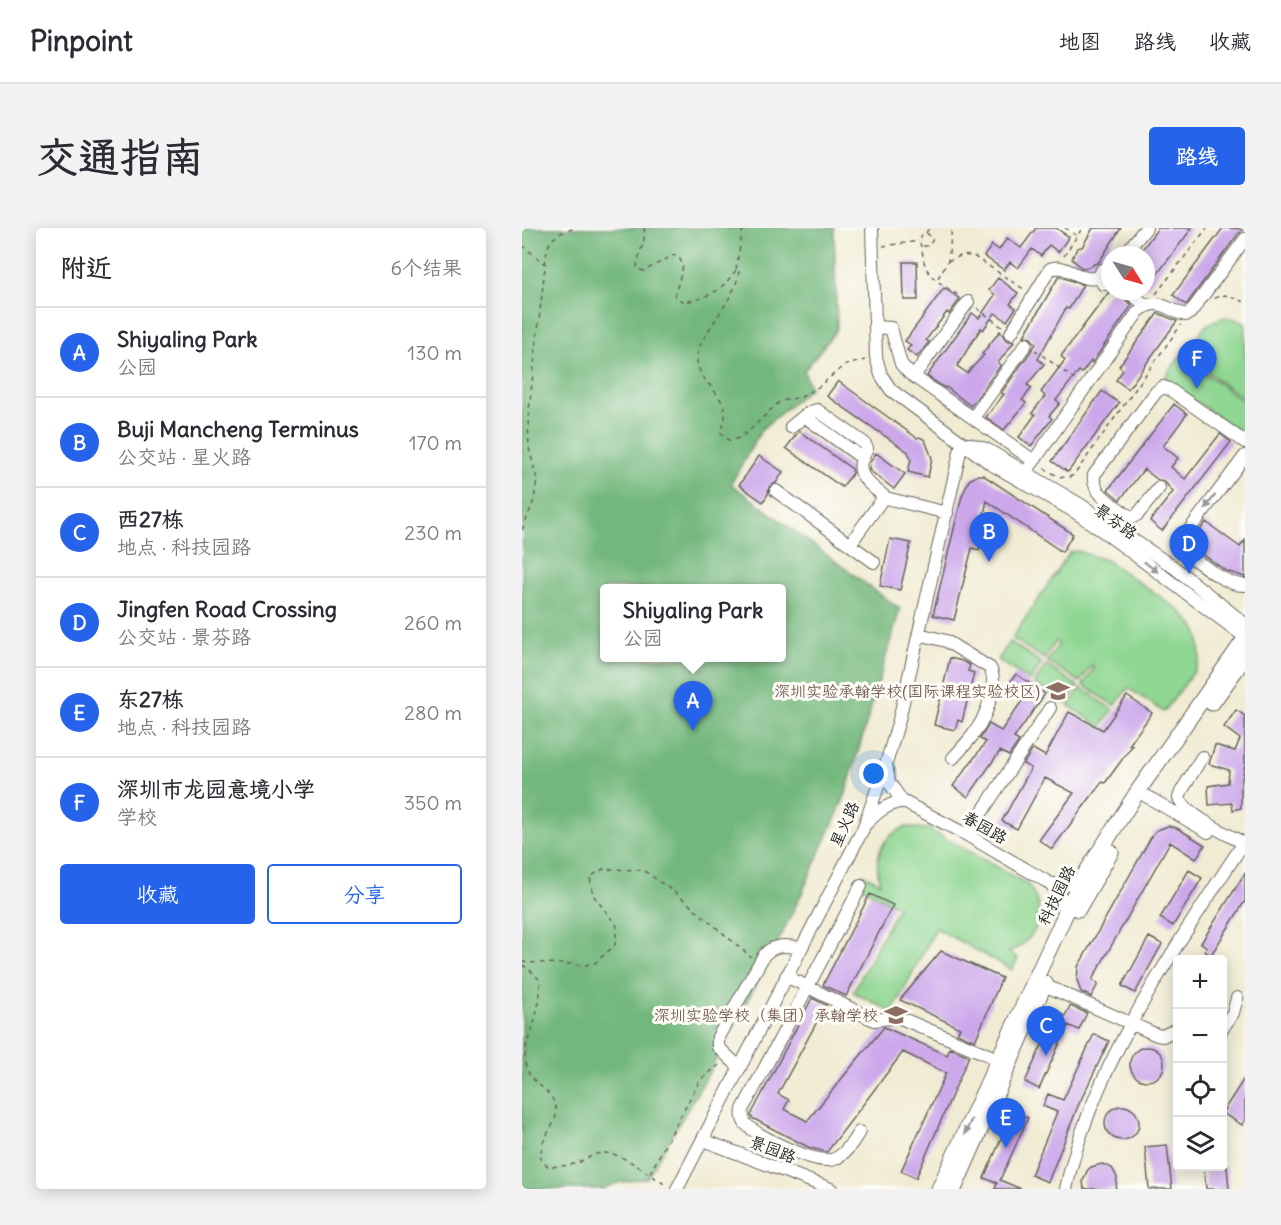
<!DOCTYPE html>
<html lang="zh">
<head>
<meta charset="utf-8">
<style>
	:root { --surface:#fff; --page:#f2f2f3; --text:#2b2b33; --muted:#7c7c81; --line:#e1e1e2; --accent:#2563eb }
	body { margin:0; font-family:Delius,"LXGW WenKai TC",sans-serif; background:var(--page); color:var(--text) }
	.controls { position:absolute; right:18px; bottom:18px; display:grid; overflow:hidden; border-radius:6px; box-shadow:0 3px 15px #0003 }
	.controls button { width:54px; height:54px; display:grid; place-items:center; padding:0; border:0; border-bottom:2px solid var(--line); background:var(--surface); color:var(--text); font:30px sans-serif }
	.compass { position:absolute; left:579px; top:18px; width:54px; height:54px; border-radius:50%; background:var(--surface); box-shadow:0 3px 15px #0003; rotate:127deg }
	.you { position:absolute; left:352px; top:546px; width:21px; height:21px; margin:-15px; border:4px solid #fff; border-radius:50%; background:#1a73e8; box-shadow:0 0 0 9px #1a73e833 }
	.badge { display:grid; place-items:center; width:39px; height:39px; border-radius:50%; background:var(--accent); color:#fff; font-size:20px; font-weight:700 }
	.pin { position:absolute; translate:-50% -50px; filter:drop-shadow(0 2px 3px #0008) }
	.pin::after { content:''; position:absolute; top:32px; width:21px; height:18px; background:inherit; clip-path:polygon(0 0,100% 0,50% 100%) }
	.popup { position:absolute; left:78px; top:356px; width:186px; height:78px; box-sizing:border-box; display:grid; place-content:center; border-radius:6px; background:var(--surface); filter:drop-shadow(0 2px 4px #0005); font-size:20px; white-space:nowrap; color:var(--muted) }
	.popup b { font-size:22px; color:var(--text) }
	.popup::after { content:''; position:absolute; left:50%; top:100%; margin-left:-12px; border:12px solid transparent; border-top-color:var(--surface) }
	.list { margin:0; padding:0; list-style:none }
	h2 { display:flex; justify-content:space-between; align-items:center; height:78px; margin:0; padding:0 24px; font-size:26px }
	h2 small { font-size:20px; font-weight:400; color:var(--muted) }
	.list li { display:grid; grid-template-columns:39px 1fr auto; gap:18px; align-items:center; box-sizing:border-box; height:90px; padding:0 24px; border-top:2px solid var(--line) }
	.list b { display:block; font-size:22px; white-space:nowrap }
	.list p { margin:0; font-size:20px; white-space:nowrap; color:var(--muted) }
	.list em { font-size:20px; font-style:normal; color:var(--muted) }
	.actions { display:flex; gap:12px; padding:18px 24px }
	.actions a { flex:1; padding:14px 0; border:2px solid var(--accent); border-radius:6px; text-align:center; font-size:21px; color:var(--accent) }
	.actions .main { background:var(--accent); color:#fff }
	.icon { flex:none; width:33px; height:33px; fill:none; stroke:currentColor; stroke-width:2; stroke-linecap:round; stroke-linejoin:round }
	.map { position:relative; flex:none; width:723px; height:961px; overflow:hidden; border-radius:6px }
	header { display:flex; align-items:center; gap:36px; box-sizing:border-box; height:84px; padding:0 30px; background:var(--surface); border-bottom:2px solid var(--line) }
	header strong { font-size:28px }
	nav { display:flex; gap:33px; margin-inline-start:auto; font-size:21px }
	.intro { display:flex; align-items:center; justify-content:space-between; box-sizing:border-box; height:144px; padding:0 36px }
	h1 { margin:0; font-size:42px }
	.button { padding:15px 27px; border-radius:6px; background:var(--accent); color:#fff; font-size:21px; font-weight:700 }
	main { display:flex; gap:36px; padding:0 36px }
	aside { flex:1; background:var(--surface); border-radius:6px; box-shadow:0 3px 15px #0003 }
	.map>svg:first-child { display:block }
	.green { fill:#8ed691; stroke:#557956; stroke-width:1.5 }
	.forest { fill:#72b77b; stroke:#476a4c; stroke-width:1.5; fill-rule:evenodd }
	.building { fill:#cca8eb }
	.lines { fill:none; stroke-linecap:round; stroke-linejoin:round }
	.minor-casing { stroke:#66645c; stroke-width:14 }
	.major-casing { stroke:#66645c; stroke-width:17 }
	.path { stroke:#66645c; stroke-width:1.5; stroke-dasharray:4.5 4.5; stroke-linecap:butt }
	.minor { stroke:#fff; stroke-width:12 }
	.major { stroke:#fff; stroke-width:15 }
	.oneway { fill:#999 }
	.labels { text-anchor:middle; stroke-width:6; stroke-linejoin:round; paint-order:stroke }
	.street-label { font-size:16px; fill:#1c1c1c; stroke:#fdfcf7 }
	.education-label { font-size:16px; fill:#785e54; stroke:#fdfcf7; text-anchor:end }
</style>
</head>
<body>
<header>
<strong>Pinpoint</strong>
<nav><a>地图</a><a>路线</a><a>收藏</a></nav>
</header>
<div class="intro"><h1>交通指南</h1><a class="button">路线</a></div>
<main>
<aside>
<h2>附近<small>6个结果</small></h2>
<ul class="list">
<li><span class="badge">A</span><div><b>Shiyaling Park</b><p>公园</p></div><em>130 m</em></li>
<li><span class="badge">B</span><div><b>Buji Mancheng Terminus</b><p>公交站 · 星火路</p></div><em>170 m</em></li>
<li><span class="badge">C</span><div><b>西27栋</b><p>地点 · 科技园路</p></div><em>230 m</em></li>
<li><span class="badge">D</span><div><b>Jingfen Road Crossing</b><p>公交站 · 景芬路</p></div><em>260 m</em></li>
<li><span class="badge">E</span><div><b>东27栋</b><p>地点 · 科技园路</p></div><em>280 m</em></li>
<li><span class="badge">F</span><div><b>深圳市龙园意境小学</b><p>学校</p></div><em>350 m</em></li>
</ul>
<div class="actions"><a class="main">收藏</a><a>分享</a></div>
</aside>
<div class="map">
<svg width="723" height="961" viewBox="0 0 723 961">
	<rect width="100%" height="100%" fill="#fdfcf7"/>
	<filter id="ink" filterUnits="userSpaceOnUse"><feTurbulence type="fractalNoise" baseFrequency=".0167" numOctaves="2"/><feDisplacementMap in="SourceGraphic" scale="12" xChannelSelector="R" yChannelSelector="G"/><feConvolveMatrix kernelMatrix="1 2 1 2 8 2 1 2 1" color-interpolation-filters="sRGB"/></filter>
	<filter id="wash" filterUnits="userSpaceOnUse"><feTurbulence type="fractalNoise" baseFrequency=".008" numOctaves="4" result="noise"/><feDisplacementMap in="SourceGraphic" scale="24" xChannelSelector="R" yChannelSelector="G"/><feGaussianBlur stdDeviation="1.35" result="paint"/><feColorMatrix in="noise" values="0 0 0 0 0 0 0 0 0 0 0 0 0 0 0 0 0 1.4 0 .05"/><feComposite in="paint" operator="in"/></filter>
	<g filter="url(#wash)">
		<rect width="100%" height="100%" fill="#f0ebd2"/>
		<path class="green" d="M704,89L723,94V171C703,156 663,138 677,107C682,96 692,92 704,89Z
			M658,128L723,174V208L642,151Z
			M555,323L584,332L656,381L672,398L677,408L678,431L673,442L642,484L606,460L593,478L561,457L573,439L570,437L558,454L525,433L537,416L534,413L522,431L490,410L548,324Z
			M488,414L520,435L508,453L476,432Z
			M524,437L556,458L544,476L512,455Z
			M559,460L591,482L579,499L547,478Z
			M385,599L406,601L504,655C527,680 517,713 486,724L496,730L490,742L414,700L370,784L331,764L376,679L336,657L341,646L358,655C351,630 359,607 385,599Z"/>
		<path class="forest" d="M0,0H312L315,101L282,143L288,160L240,201L209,256L378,381L323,568L281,663L245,736L184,850L125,950L95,955L81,961H0ZM82,360H260V430H82Z"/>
		<g id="blocks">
			<path class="building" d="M514,0H534L547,9L536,24L527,17L519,28L510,21L496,40L488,34L482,42L462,28L470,17L477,22L485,10L499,20Z
				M571,0H599L577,34L566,39L560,40L550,31L555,20L560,19Z
				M636,0H670L624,61V27H616Z
				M701,0L723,1L716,6L664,77L651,67Z
				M381,34H395L396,72H382Z
				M537,48L561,57L547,81L544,80L516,131L522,136L505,157L510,160L500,172L504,175L482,202L464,189L482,166L479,165L514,116L508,109L502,108Z
				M476,50L496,65L488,76L494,80L485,93L473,85L461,102L459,100L435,138L445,145L462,127L460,126L478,103L484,112L492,114L476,135L479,137L449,178L424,159L423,160L405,148L450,85L457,90L473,67L467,62Z
				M422,60L438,71L427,86L425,84L404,112L407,114L395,129L385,122L389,117L383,113Z
				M597,63L600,69L610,77L570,135L569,133L560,145L557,143L534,172L538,175L527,188L530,191L509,218L497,209L513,187L510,185L523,168L519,164L543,132L539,128L587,64Z
				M636,85L655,93L606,161L594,152L601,142L597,138Z
				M316,153L395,210L398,209L403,212L410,230L406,249L386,244L389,231L386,224L305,168Z
				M580,163L597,175L546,244L530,233Z
				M652,176L665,186L641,218L656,230L649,239L663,251L698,206L709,214L640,303L628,293L651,264L642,253L636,252L622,241L598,272L586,262Z
				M277,203L330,241L331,245L320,259L264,220Z
				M354,225L383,246L372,261L347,242L348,234Z
				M237,228L261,244L254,255L247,259L246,266L241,274L217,257Z
				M456,247H461L551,306L540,324L465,273L460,294L464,295L457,322L450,320L432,392L411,387L440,268L447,252Z
				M684,294L718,319L723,312V349L704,343L672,320L671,312Z
				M368,311L389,315L378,362L358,358Z
				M428,430L440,433L448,437L446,443L452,445L440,494L436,492L433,502L412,497Z
				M494,446L523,466L492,510L497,513L487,528L478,523L446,569L431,558L464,514L458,511L467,496L479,503L502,470L485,458Z
				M605,468L630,485L607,517L610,518L583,555L580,554L530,621L517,612L552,565L523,550L495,601L480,593L509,540L501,536L511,521L523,528L547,484L581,502Z
				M714,482L723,488V537L719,556V580L711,582L710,575L687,577L686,558L706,555L707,542L687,536L693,517L713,523L718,511L702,499Z
				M646,598L655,600L683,617L674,631L648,614L570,752L576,756L569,769L564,766L559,764L555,752L556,739L631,606L635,602Z
				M667,642L680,650L651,698L638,690Z
				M723,645V673L689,727L682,723L685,719L679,715Z
				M348,666L371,677L324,768L301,757Z
				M627,709L640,716L613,765L600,758Z
				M419,723L480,750L453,813L435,805L438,800L378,772Z
				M290,770L304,777L256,866L267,872L262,881L285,893L362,799L425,827L428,820L447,828L394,950L379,943L424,845L381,824L305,924L288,920L230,890L229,887Z
				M548,778L565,785L557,802L546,797L517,861L503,854L535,784L543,788Z
				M572,806L587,813L556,878L526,954L509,947L535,884L521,878L526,866L541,872Z
				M608 836a17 17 0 1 1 34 0a17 17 0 1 1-34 0Z
				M723,849V892L720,897L700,885Z
				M583 895a17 17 0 1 1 34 0a17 17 0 1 1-34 0Z
				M491,884L506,890L478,952L499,961H473L475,955L462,950Z
				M645,917L650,961H627L623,919Z
				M580,936L590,940L593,945L595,950L594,961H562L561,953L565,943L569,939Z
				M682,939H705L707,961H684Z"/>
		</g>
	</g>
	<g filter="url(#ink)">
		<use href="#blocks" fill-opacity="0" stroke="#66645c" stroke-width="1.5"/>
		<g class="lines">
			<g class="minor-casing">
				<path id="minor" d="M350,0L354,129L359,147L369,162L469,236L553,284L582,304L723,409
					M602,27L624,0
					M588,41L580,42L577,49L581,56H588
					M605,63L625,78
					M353,99L369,100L379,136L387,145L512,233
					M489,105L528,41C545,34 558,56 577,49
					M392,148L446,74
					M282,188L340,230
					M451,190L504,116
					M269,199L286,185L295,182L342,215L345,220C344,225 340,229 339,234C335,250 353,260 364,270
					M447,216L464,221L559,277L653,340L723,396
					M723,228L662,309L664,325C678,335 706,359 723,357
					M504,244L616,84C635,66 646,83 664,87L668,85L723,11
					M637,260L616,286L611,289L607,288C594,278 569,266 572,247L634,164L641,159L647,161L723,214
					M254,263L352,334
					M328,316L359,273L364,270L425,285
					M397,406L424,413L468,440C477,455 463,491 453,504C447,513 439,521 431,530
					M680,529L659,564L657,570C664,587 707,607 723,616
					M364,537L367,554L380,573L445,607L529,656L538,668L543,687
					M624,568L686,604
					M346,594C356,583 365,577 380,573
					M445,607L528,480
					M529,656H544L560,652
					M264,748L352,792L376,789L476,831
					M522,757L635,807L641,808L656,800
					M700,801L711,785L715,770
					M218,840L196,819V809L242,727C252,716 264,717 278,720
					M337,904C331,914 323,927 312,931C296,938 233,908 223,895C220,890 220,886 221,881L339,658
					M181,912L309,961
					M155,961L341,601L364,536L377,492L440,215
					M544,961C568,843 652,721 717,622"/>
			</g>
			<g class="major-casing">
				<path id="major" d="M690,475L723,429
					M556,681L589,624
					M417,961L558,654L616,563L723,411
					M432,961L523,755"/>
			</g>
			<path class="path" d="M122,0C125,13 115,27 115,41L122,43L152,27L157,29L161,38L153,67C159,81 187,68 197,61C204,55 209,49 214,42H217C215,72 177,105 175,130C174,153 203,164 203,187C203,194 200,199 199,205L208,213L217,210L229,201L258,173L279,169L298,158L321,138L343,132
				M543,0L555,8
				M404,5L407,0
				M0,17L23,36
				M361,18L397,13
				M401,18H407L411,11L406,6L400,7L397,13C401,21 400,28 403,37C408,51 424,59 436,67
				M542,28L559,2L556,0
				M426,33L441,27L453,29L503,62
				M214,41L221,0
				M416,50L426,33L430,0
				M634,66L685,0
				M692,70L703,67L723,74
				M455,80L480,99
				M513,122L555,153
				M522,240C532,246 541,253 552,247L659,97
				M0,302L12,272L15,251L7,220L6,191L25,21C30,7 40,4 54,0
				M0,734L64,737L73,735L93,717L95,698L71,667L68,649L81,641L121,642L155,666L229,729
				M0,737L7,741L18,752C19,768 15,786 10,802C6,812 2,821 3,833C5,857 31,859 34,881C36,894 25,903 21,915C19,921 19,927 19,933L27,939C36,938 47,938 55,935C63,932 72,925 81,925C100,924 128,947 144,957
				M128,945L178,852L197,837"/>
			<use href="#minor" class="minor"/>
			<use href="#major" class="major"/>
		</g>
		<defs><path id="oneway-solid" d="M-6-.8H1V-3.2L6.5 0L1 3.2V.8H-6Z" transform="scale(1.5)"/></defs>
		<g class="oneway">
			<use href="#oneway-solid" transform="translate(688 274) rotate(127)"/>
			<use href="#oneway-solid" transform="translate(629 339) rotate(37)"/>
			<use href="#oneway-solid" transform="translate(446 899) rotate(114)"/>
		</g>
	</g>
	<defs>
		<g id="school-bare" transform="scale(1.8)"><path d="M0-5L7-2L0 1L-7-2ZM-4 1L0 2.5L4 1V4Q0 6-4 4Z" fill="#8d6e63" stroke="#fdfcf7" stroke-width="2.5" paint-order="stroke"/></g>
	</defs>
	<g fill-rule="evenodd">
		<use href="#school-bare" x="536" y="463"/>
		<use href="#school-bare" x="374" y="787"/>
	</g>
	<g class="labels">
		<g class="street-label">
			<text transform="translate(594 293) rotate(36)" y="6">景芬路</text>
			<text transform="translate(322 596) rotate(-66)" y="6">星火路</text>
			<text transform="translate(463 599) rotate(30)" y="6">春园路</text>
			<text transform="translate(534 667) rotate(-64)" y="6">科技园路</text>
			<text transform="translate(251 921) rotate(21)" y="6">景园路</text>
		</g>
		<g class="education-label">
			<text x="518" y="469">深圳实验承翰学校(国际课程实验校区)</text>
			<text x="356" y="793">深圳实验学校（集团）承翰学校</text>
		</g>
	</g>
</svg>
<div class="controls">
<button>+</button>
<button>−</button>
<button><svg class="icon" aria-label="locate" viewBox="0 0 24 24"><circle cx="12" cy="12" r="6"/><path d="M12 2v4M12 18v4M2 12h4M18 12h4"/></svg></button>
<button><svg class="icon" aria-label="layers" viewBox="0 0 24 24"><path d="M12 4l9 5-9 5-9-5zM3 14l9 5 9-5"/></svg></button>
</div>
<svg class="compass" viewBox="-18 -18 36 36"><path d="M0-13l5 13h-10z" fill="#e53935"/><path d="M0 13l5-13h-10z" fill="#7c7c81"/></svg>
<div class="you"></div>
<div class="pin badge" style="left:171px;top:503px">A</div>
<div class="popup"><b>Shiyaling Park</b>公园</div>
<div class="pin badge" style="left:467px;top:334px">B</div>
<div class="pin badge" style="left:524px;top:828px">C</div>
<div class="pin badge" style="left:667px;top:346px">D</div>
<div class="pin badge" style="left:484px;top:920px">E</div>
<div class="pin badge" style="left:675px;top:161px">F</div>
</div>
</main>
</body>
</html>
